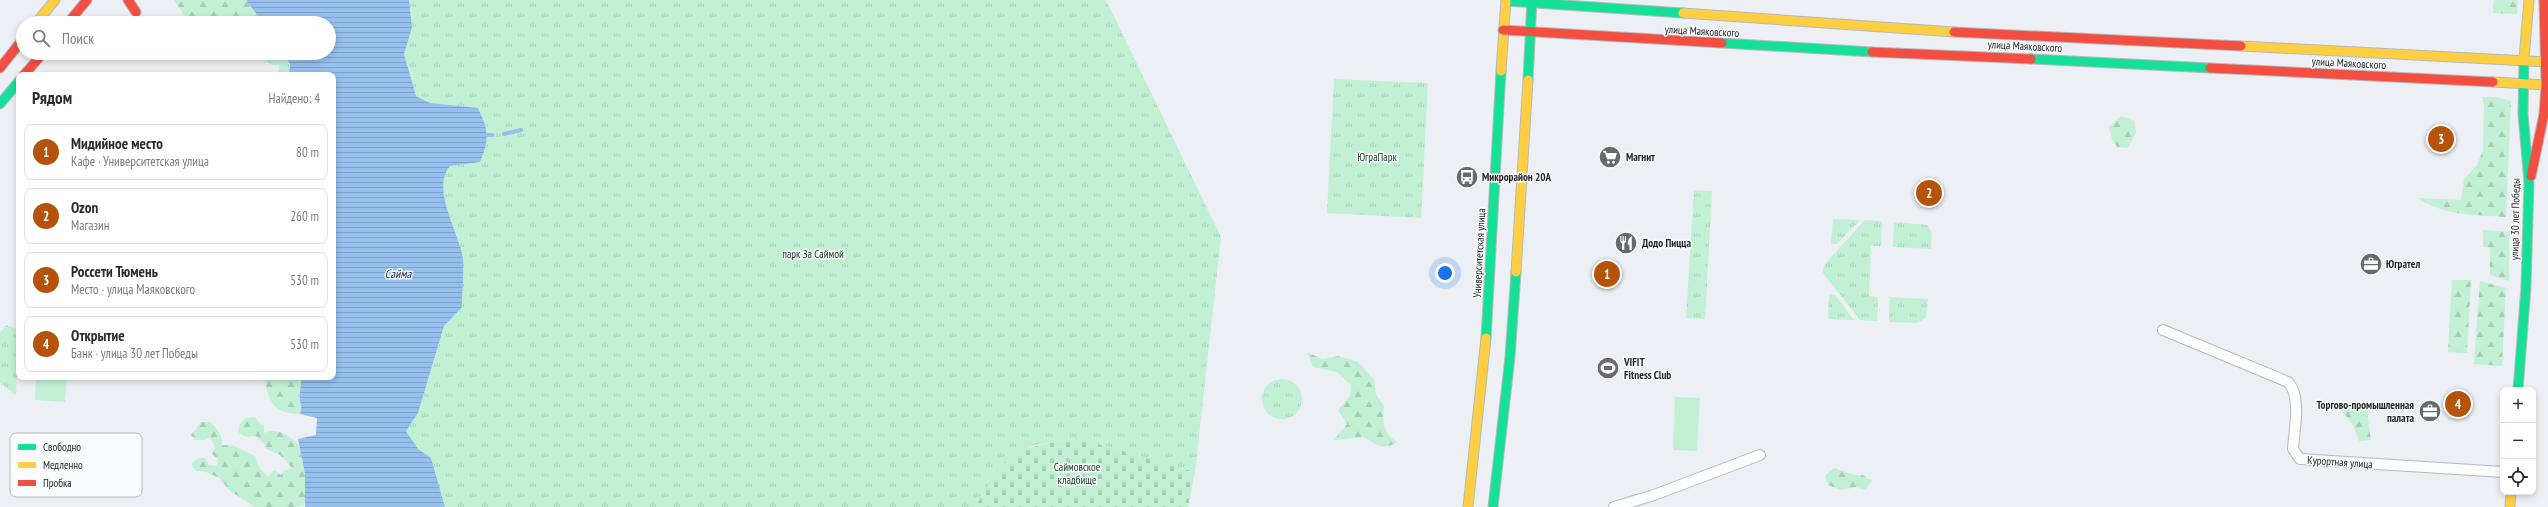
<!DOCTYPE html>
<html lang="ru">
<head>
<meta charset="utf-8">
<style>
	:root { --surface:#fff; --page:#f2f2f3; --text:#2b2b33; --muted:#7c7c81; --line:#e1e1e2; --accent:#b45309 }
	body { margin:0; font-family:"PT Sans Narrow",sans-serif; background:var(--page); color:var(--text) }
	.controls { position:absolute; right:12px; bottom:12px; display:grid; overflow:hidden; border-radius:8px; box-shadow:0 2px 6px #0003 }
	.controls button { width:36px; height:36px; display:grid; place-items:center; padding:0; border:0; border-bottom:1px solid var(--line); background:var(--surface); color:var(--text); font:20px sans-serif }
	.you { position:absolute; left:1445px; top:273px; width:14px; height:14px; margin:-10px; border:3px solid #fff; border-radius:50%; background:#1a73e8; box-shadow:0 0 0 6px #1a73e833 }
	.badge { display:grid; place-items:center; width:26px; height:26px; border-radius:50%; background:var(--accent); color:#fff; font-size:13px; font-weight:700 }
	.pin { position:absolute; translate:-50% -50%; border:2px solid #fff; box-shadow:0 1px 4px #0006 }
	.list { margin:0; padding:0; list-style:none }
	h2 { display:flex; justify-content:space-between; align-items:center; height:52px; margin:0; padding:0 16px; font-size:17px }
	h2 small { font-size:13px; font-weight:400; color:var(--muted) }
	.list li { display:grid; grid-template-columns:26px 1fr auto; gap:12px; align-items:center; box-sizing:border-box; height:56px; margin:0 8px 8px; padding:0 8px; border:1px solid var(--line); border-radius:8px }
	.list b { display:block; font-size:15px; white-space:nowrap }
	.list p { margin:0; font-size:13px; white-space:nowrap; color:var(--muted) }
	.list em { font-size:13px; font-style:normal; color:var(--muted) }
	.icon { flex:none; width:22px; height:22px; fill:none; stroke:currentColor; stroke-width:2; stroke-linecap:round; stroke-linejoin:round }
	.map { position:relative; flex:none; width:2548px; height:507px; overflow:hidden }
	.search { position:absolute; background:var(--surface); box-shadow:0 2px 6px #0003; left:16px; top:16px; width:320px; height:44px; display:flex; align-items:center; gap:10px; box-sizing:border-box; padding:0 14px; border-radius:22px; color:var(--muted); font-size:15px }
	.panel { position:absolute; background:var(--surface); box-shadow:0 2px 6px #0003; left:16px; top:72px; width:320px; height:308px; border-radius:8px }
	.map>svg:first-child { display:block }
	.grass { fill:#c2f0d4 }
	.forest { fill:url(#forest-firs) }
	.cemetery { fill:url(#cemetery-stones) }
	.park { fill:url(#park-tufts) }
	.water { fill:url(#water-rules) }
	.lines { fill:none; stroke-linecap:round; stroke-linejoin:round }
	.stream { stroke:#95bfed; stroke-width:4 }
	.street-casing { stroke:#b6b9bc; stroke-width:12 }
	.fast-casing { stroke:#b6b9bc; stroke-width:11 }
	.slow-casing { stroke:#b6b9bc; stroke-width:11 }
	.jam-casing { stroke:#b6b9bc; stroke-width:11 }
	.street { stroke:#fcfdfd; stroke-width:10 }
	.fast { stroke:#16e098; stroke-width:9 }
	.slow { stroke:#ffcf43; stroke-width:9 }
	.jam { stroke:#f24e42; stroke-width:9 }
	.labels { text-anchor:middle; stroke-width:3; stroke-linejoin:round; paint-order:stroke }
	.street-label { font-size:11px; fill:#1f2124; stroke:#fafbfd }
	.park-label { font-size:11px; fill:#153822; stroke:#fafbfd }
	.poi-label { font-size:11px; font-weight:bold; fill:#1f2124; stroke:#fafbfd; text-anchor:start }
	.water-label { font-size:12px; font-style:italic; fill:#08345c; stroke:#fafbfd }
	.key { fill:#fafbfd; stroke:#b8babc; stroke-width:1 }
	.key-label { font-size:11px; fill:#1f2124 }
</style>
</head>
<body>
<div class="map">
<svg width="2548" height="507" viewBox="0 0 2548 507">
	<defs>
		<pattern id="forest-firs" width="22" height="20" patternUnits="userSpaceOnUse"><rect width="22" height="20" fill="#c2f0d4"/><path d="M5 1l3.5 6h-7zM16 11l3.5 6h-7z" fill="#a6ceb6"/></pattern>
		<pattern id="cemetery-stones" width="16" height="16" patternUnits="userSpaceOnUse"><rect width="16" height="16" fill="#c2f0d4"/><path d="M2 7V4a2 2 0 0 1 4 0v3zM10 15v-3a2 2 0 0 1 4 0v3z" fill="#a6ceb6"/></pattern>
		<pattern id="park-tufts" width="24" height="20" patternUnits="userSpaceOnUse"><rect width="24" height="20" fill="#c2f0d4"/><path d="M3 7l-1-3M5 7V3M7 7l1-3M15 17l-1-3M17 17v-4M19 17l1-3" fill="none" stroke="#a6ceb6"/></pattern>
		<pattern id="water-rules" width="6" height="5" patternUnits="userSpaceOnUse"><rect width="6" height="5" fill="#95bfed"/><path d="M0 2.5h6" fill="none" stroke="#80a4cb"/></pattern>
	</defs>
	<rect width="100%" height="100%" fill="#eceff4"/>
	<path class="grass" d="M36,377H67L65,402L35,400Z
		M1675,397L1700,398L1697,451L1673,450Z"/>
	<path class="forest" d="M174,0H246L263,23H203L200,20L184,15Z
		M2494,0H2518L2517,14L2493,13Z
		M258,53C277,53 292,50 289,75H278L279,65H272Z
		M2482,97H2496L2511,101L2506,217C2476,215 2444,216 2418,198L2461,200L2464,179L2477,165L2483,150L2484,107Z
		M2121,116L2134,121L2136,132L2128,148L2117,147L2112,139L2109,127Z
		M2483,230L2509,232V281L2490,275V248L2483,247Z
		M2452,280H2471L2467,353L2448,352Z
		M2480,281L2506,288L2502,366L2474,364Z
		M1307,352L1322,359L1339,356L1358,362L1374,380L1376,395L1384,406C1382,422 1383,433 1397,442C1384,451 1376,445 1364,437L1334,440L1347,424L1338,410L1350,396L1351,385L1337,372L1313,367Z
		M264,377H301C302,384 299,391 300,398C300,405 303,407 300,414C272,413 270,403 264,377Z
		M2335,403L2352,409L2366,406L2371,440L2359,441L2353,425Z
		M255,417L260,424L264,425V433C278,427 289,436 299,445L305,474L306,504L298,507H255L229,490L219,478L204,471H196L191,464L198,458H205L209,465L217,466L218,459L212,454L215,447L210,437L205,440H195L191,435L201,422H210C218,430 222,434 222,445H232L255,456L259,467L268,477L274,470L281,475L284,471L292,468L280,455L266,449L264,444L256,436L246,437L238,432L240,424L246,418Z
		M1834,468L1854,475H1863L1872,481L1865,490L1856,487L1841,490L1828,485L1825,476Z"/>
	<path class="cemetery" d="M1079,438L1195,472L1188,507H975C983,494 990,478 999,467C1020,445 1051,443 1079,438Z"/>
	<path class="park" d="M409,0H1106L1221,237L1195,472L1079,438L1035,445L1009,458L999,468L975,507H445L431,458L418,449L406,431L418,413L444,326L462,306C462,291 464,275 463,260C461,233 430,191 450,166L480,162L478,108L430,103L416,96L404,54L412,27Z
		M1334,79L1428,83L1421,218L1327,213Z
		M1694,190L1712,191L1705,319L1686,318Z
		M1833,219L1860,220L1837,244H1831Z
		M1865,220L1882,221L1881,246H1871L1869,296L1878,297L1877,321L1860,320L1823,273L1824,265Z
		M1894,222L1927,225L1932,233L1931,249L1893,247Z
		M1829,294L1835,295L1854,320L1828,319Z
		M1890,297L1928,299L1926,318L1917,323L1889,322Z
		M6,325L19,330L16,395L0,383V333Z
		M1262 399a20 20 0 1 1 40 0a20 20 0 1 1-40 0Z"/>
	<path class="water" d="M246,0H409L412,27L404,54L416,96L430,103L478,108C488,130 490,139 480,162L450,166C430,191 461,234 463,260C464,275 462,291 462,307L444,326L418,413L406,431L418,449L431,458L445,507H305V474L298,439L316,435L317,418L300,414C303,407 300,405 300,398C299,391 302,384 301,377H333V75H289L290,64L283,53H329V23H263Z"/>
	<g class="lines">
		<path class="stream" d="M504,134L521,130
			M487,135H492"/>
		<g class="street-casing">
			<path id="street" d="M2163,330L2288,382C2302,397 2294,430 2293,449L2300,459L2503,472
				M1614,507L1654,495L1760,455"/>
		</g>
		<g class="fast-casing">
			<path id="fast" d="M1506,1L1683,13
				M1722,43L1872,52
				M2031,59L2210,68
				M1528,80L1532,0
				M0,104L19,81
				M1486,338L1501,71
				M2518,390L2526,287L2529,182L2523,114L2524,59
				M1493,507L1510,357L1516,272"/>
		</g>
		<g class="slow-casing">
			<path id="slow" d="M1683,13L1954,32
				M36,23L55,0
				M2241,46L2548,62
				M2524,59L2529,0
				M1501,71L1506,0
				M2493,82L2548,85
				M1516,272L1528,80
				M1468,507L1486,338
				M2510,507L2511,492"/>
		</g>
		<g class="jam-casing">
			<path id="jam" d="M128,0L136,12
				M68,23L87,0
				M1503,30L1722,43
				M1954,32L2241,46
				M1872,52L2031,59
				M0,68L23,39
				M2210,68L2493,82
				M24,75L43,53
				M2531,176L2544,114L2546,85L2544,0"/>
		</g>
		<use href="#street" class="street"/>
		<use href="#fast" class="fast"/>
		<use href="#slow" class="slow"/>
		<use href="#jam" class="jam"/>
	</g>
	<defs>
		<g id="supermarket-disc" transform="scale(1.15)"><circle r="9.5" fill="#67696d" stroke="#fafbfd"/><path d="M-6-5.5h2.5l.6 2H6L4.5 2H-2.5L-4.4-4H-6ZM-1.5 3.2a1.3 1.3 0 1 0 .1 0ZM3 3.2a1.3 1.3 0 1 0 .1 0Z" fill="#fff"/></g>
		<g id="bus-disc" transform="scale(1.15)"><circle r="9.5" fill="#67696d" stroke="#fafbfd"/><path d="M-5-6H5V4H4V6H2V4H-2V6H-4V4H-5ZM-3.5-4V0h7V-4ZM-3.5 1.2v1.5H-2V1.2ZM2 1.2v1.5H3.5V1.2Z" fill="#fff"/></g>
		<g id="restaurant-disc" transform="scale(1.15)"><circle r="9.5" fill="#67696d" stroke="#fafbfd"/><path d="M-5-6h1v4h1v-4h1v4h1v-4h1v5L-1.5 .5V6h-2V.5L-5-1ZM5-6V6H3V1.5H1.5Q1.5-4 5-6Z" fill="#fff"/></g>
		<g id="office-disc" transform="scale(1.15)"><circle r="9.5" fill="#67696d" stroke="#fafbfd"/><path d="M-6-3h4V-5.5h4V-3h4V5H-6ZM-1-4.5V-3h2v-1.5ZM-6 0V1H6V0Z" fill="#fff"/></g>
		<g id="stadium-disc" transform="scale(1.15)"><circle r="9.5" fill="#67696d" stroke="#fafbfd"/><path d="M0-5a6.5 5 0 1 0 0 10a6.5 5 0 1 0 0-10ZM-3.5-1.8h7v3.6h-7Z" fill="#fff"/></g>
	</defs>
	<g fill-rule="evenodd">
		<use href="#supermarket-disc" x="1610" y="157"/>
		<use href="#bus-disc" x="1467" y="177"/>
		<use href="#restaurant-disc" x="1626" y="243"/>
		<use href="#office-disc" x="2371" y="264"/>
		<use href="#stadium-disc" x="1608" y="368"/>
		<use href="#office-disc" x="2430" y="411"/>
	</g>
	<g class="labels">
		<g class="street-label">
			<text transform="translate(1702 31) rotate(3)" y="4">улица Маяковского</text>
			<text transform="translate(2025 46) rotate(3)" y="4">улица Маяковского</text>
			<text transform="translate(2349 63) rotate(3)" y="4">улица Маяковского</text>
			<text transform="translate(2515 219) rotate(-89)" y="4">улица 30 лет Победы</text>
			<text transform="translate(1479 253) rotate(-87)" y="4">Университетская улица</text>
			<text transform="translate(2340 462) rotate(4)" y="4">Курортная улица</text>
		</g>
		<g class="park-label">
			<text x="1377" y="161">ЮграПарк</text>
			<text x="813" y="258">парк За Саймой</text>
			<text x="1077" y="471">Саймовское<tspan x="1077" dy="13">кладбище</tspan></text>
		</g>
		<g class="poi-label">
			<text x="1626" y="161">Магнит</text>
			<text x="1482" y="181">Микрорайон 20А</text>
			<text x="1642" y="247">Додо Пицца</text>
			<text x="2386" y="268">Югрател</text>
			<text x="1624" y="366">VIFIT<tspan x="1624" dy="13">Fitness Club</tspan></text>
			<text x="2414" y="409" text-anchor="end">Торгово-промышленная<tspan x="2414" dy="13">палата</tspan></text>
		</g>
		<g class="water-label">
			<text x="398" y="278">Сайма</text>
		</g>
	</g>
	<rect x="10" y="433" width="132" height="64" rx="6" class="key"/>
	<rect x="18" y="444" width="18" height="6" fill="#16e098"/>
	<rect x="18" y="462" width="18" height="6" fill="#ffcf43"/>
	<rect x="18" y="480" width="18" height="6" fill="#f24e42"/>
	<g class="key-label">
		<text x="43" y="451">Свободно</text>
		<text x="43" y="469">Медленно</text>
		<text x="43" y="487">Пробка</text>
	</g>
</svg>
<div class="controls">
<button>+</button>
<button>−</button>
<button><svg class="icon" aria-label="locate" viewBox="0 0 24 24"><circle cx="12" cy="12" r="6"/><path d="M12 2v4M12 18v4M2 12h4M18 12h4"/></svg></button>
</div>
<div class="you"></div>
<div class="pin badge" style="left:1607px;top:274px">1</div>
<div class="pin badge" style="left:1929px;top:193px">2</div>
<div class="pin badge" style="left:2441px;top:139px">3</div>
<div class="pin badge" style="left:2458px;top:404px">4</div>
<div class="search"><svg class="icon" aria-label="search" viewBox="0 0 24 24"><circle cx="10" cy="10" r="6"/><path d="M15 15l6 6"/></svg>Поиск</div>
<section class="panel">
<h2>Рядом<small>Найдено: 4</small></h2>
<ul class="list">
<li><span class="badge">1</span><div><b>Мидийное место</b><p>Кафе · Университетская улица</p></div><em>80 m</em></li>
<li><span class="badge">2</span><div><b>Ozon</b><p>Магазин</p></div><em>260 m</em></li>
<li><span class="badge">3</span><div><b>Россети Тюмень</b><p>Место · улица Маяковского</p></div><em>530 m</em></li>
<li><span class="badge">4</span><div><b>Открытие</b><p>Банк · улица 30 лет Победы</p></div><em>530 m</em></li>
</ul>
</section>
</div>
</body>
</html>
